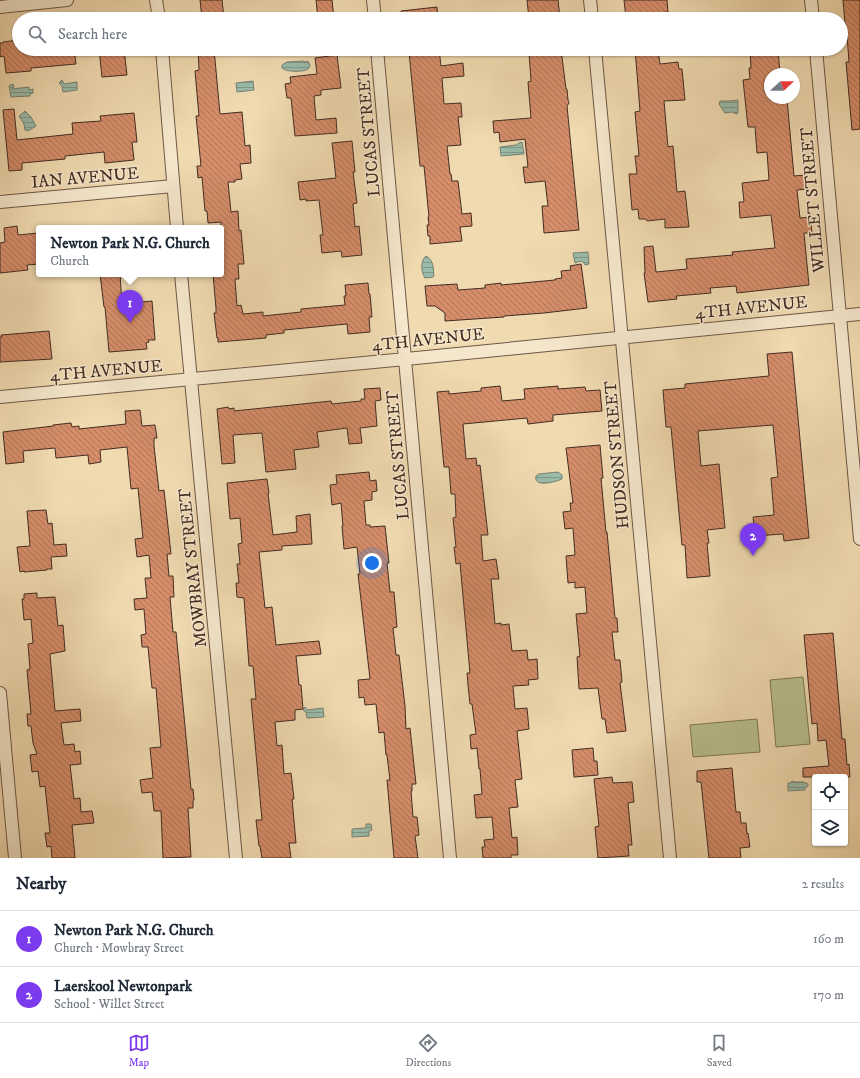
<!DOCTYPE html>
<html lang="en">
<head>
<meta charset="utf-8">
<style>
	:root { --surface:#fff; --page:#f2f2f3; --text:#1f2937; --muted:#747a83; --line:#e0e1e3; --accent:#7c3aed }
	body { margin:0; font-family:"IM FELL DW Pica",serif; background:var(--page); color:var(--text) }
	.controls { position:absolute; right:12px; bottom:12px; display:grid; overflow:hidden; border-radius:4px; box-shadow:0 1px 3px #0004 }
	.controls button { width:36px; height:36px; display:grid; place-items:center; padding:0; border:0; border-bottom:1px solid var(--line); background:var(--surface); color:var(--text); font:20px sans-serif }
	.compass { position:absolute; left:764px; top:68px; width:36px; height:36px; border-radius:50%; background:var(--surface); box-shadow:0 1px 3px #0004; rotate:69deg }
	.you { position:absolute; left:372px; top:563px; width:14px; height:14px; margin:-10px; border:3px solid #fff; border-radius:50%; background:#1a73e8; box-shadow:0 0 0 6px #1a73e833 }
	.badge { display:grid; place-items:center; width:26px; height:26px; border-radius:50%; background:var(--accent); color:#fff; font-size:13px; font-weight:700 }
	.pin { position:absolute; translate:-50% -33px; filter:drop-shadow(0 1px 2px #0008) }
	.pin::after { content:''; position:absolute; top:21px; width:14px; height:12px; background:inherit; clip-path:polygon(0 0,100% 0,50% 100%) }
	.popup { position:absolute; left:36px; top:225px; width:188px; height:52px; box-sizing:border-box; display:grid; place-content:center; border-radius:4px; background:var(--surface); filter:drop-shadow(0 1px 3px #0005); font-size:13px; white-space:nowrap; color:var(--muted) }
	.popup b { font-size:15px; color:var(--text) }
	.popup::after { content:''; position:absolute; left:50%; top:100%; margin-left:-8px; border:8px solid transparent; border-top-color:var(--surface) }
	.list { margin:0; padding:0; list-style:none }
	h2 { display:flex; justify-content:space-between; align-items:center; height:52px; margin:0; padding:0 16px; font-size:17px }
	h2 small { font-size:13px; font-weight:400; color:var(--muted) }
	.list li { display:grid; grid-template-columns:26px 1fr auto; gap:12px; align-items:center; box-sizing:border-box; height:56px; padding:0 16px; border-top:1px solid var(--line) }
	.list b { display:block; font-size:15px; white-space:nowrap }
	.list p { margin:0; font-size:13px; white-space:nowrap; color:var(--muted) }
	.list em { font-size:13px; font-style:normal; color:var(--muted) }
	.icon { flex:none; width:22px; height:22px; fill:none; stroke:currentColor; stroke-width:2; stroke-linecap:round; stroke-linejoin:round }
	.map { position:relative; flex:none; width:860px; height:858px; overflow:hidden }
	.search { position:absolute; background:var(--surface); box-shadow:0 1px 3px #0004; left:12px; right:12px; top:12px; height:44px; display:flex; align-items:center; gap:10px; box-sizing:border-box; padding:0 14px; border-radius:22px; color:var(--muted); font-size:15px }
	.sheet { height:164px; background:var(--surface) }
	nav { display:flex; justify-content:space-around; align-items:center; box-sizing:border-box; height:56px; border-top:1px solid var(--line); background:var(--surface); font-size:11px; color:var(--muted) }
	nav a { display:grid; justify-items:center; gap:2px }
	nav .on { color:var(--accent) }
	.map>svg:first-child { display:block }
	.pitch { fill:#b9c08c; stroke:#7e7657 }
	.water { fill:url(#water-rules); stroke:#778273 }
	.building { fill:url(#building-back-hatch); stroke:#432c22 }
	.lines { fill:none; stroke-linecap:round; stroke-linejoin:round }
	.minor-casing { stroke:#6e5846; stroke-width:14 }
	.minor { stroke:#f5e7cc; stroke-width:12 }
	.labels { text-anchor:middle; stroke-width:3; stroke-linejoin:round; paint-order:stroke }
	.street-label { font-size:17px; fill:#432c22; stroke:#f5e7cc }
</style>
</head>
<body>
<div class="map">
<svg width="860" height="858" viewBox="0 0 860 858">
	<defs>
		<pattern id="water-rules" width="6" height="5" patternUnits="userSpaceOnUse"><rect width="6" height="5" fill="#9abba9"/><path d="M0 2.5h6" fill="none" stroke="#7f9889"/></pattern>
		<pattern id="building-back-hatch" width="6" height="6" patternUnits="userSpaceOnUse"><rect width="6" height="6" fill="#d58d6a"/><path d="M-1 5l2 2M0 0l6 6M5-1l2 2" fill="none" stroke="#ae7357"/></pattern>
	</defs>
	<rect width="100%" height="100%" fill="#f0dab0"/>
	<filter id="stains"><feTurbulence type="fractalNoise" baseFrequency=".005" numOctaves="4"/><feColorMatrix values="0 0 0 0 .2 0 0 0 0 .09 0 0 0 0 .02 0 0 0 .5 -.17"/></filter>
	<radialGradient id="worn" r=".72"><stop offset=".6" stop-color="#630" stop-opacity="0"/><stop offset="1" stop-color="#630" stop-opacity=".3"/></radialGradient>
	<path class="pitch" d="M803,677L810,744L776,747L770,680Z
		M757,719L760,752L693,757L690,725Z"/>
	<path class="water" d="M304,61L305,62L308,61L310,65C309,68 309,69 306,70C300,72 286,72 282,68V65L287,62Z
		M62,80L64,84L77,82V90L63,92L62,86L59,83Z
		M253,81L254,90L237,92L236,83Z
		M10,85L13,84L14,87L12,88V89L29,87V90L33,89V93L30,94V96L11,97L9,86Z
		M738,100V112L737,114L734,113L732,112L725,113L719,104L720,101H730Z
		M25,111L31,117L36,126L28,131L25,130L24,124L19,116Z
		M522,142L524,154L501,156L500,147L516,145L519,143Z
		M588,252L589,264L585,265L584,263L581,261L575,263L573,253Z
		M426,256C434,260 433,268 434,276L433,277L425,278C421,272 420,261 426,256Z
		M558,472L562,475V479C556,482 533,488 536,476L539,474Z
		M305,707L307,710L323,708L324,717L307,718L306,712L303,710L304,708Z
		M792,781L794,782H804L805,783L808,784V786L805,788V790L788,791V783H791Z
		M366,824H371L372,830L369,831V836L352,837V829L366,828Z"/>
	<path class="building" d="M200,0H222L224,18L202,19Z
		M316,0H332L334,19H318Z
		M527,0H558L560,19H529Z
		M624,0H667L668,12L655,13V15L626,18Z
		M843,0H860V129L852,130L846,62H849L847,35H846Z
		M437,7L438,19H402L401,11Z
		M19,40V49H74L76,64L31,68V71L6,73L4,56L0,57V43H3V42Z
		M99,49H124L127,75L102,77Z
		M198,49H214L220,114L242,112L245,146L250,145L251,163L240,164L242,179L235,180V182H228L231,212L238,211L239,231L241,230L244,264H238L239,279H235L237,306L241,305L243,314L263,312V316L301,312V309L345,305L344,296H346L345,285L368,283L369,294H370L372,317H369L370,332L348,334L347,324L284,330V333L266,335V338L218,342V338H217L214,313H216V308L213,274H221V222L208,223L207,211H205L202,177L198,178L197,166H201L196,116H199L195,71L199,70Z
		M434,49H439L441,66L463,63L464,76L442,78L444,104L461,103L462,117H458L461,145L447,146L450,174H451L452,181H458L462,214L471,213L472,226L460,227L462,241L430,244V236H428L427,225H429L428,217H429L424,166H420L409,52Z
		M532,49H561L566,89H567L568,100L569,103L567,106L579,230L544,233L542,206H548L545,181L525,183L523,167H528L525,139L500,142L499,132L494,133L493,121L531,118L528,82L531,81L529,53H532Z
		M635,49H658L660,64L678,62L679,69H682L685,100L664,101L668,147L673,146L677,192L685,191L689,227L665,228V219L647,221L646,219H639L638,209L632,210L629,174H637L635,156H639L635,112L640,111Z
		M750,49H778L780,74H770V100L787,99L794,176L805,175L806,189L797,190L800,218L810,217L812,233H804L809,285L737,293L736,286L710,288L711,293L676,296L677,299L648,302L644,273H645L644,247L653,246L656,272L687,269L686,259L733,255L732,252L775,248L771,215L740,218L739,202H744L742,183L769,180L767,152L757,153L755,127H748L743,80L750,79L749,68H751Z
		M337,55L341,88L321,90V95L314,96L316,120L336,118L337,133L295,136L291,98H287L285,84L291,83L290,77L317,74L315,58Z
		M14,109L17,140L73,134L72,123L101,121L100,116L134,113L137,142H132L134,160L105,163L104,152L65,156V159L22,163V170L9,171L3,110Z
		M352,141L355,172H353L357,203L353,204L355,227L359,226L362,255L342,257L341,251L322,253L320,235H323L319,200L306,201V199L300,200L298,182L336,178L332,143Z
		M17,226L18,235L39,233V264L27,265L28,270L0,273V243L5,242L4,228Z
		M581,264L587,308L544,313L504,316V317L445,321V313L435,306H427L425,286L457,284L458,290L485,288V285L501,283V285L555,280V279L562,278L561,271L571,270L570,266Z
		M100,274H120L122,304L152,301L155,340H148L149,342L146,343L147,349L109,352L105,307H104Z
		M49,331L52,359L0,362V337H2L1,335Z
		M792,352L809,538L784,541L783,534L755,536L753,517L774,515L771,478L778,477L773,425L698,431L701,466L719,464L725,528L707,530L709,543H707L710,576L687,578L685,545H682L671,427H666L663,390L685,388V384L769,376L767,354Z
		M500,386L502,401L525,399L524,389L558,386V389L585,387L586,391L600,390L602,411L553,415V421L528,424L527,418L463,424L466,459L476,458L477,466L480,465L488,535H481L483,561L496,559L499,579H491L495,624L501,623V625L509,624L512,651L527,650L528,660L537,659L538,679L528,680L529,685L513,686L515,709L527,708L529,729L517,731L522,779L515,780L518,807L509,808L512,838L517,837L518,855H511V858H483L482,847H485L484,840L494,839L492,817L476,818L474,795L482,794L480,769H479L477,748L471,749L470,735L476,734L472,704H470L468,685L467,673H470L460,563L456,564L454,547H456L453,518L456,517L455,494H451L449,467H444L437,392L449,391V394L481,391V388Z
		M380,388L381,400L375,401L377,426L360,428L362,443L349,444L347,428L317,432L319,447L294,450L296,469L266,472L262,433L233,435L235,463L222,464L217,409L228,407L229,409L234,408V411L331,401L332,404L361,401V399H365L364,389Z
		M140,410L142,426L155,425L157,438H154V446L159,491L164,490L171,554H167L169,576H173L174,597H170L173,632H176L191,789H193L194,800L193,801V808H188L191,857L163,858L161,811H154L152,792L142,793L140,780L153,778L150,748L161,747L156,688H152L148,647H142L141,635L146,634L144,609L135,610L134,599L147,598L145,578H151L149,555L137,557L135,539L143,538L138,488L131,489L127,447L100,450L101,462L89,464L88,455L56,458L55,448L23,451L24,462L6,464L3,432L53,426V425L71,423L72,427L79,426V429L126,424L125,411Z
		M600,445L603,478H601L606,532H607L615,618H617L618,632H612L615,660H620L622,682L620,683L626,731L607,733L605,719H602L598,688L579,689L577,657L580,656L576,614L587,613L585,587L575,588V582L568,583L566,556L575,555L573,528L565,529L563,512L571,511L570,503H573L566,448Z
		M369,472L370,481L376,480L377,491L372,492V500L364,501L366,525H370V527L385,526L389,563H387L390,592H394L397,627L393,628L396,655H399L405,706L406,729L410,728L416,784H412V791H411L413,817H417L419,835L415,836L418,858H394L387,780H390L387,755H386L384,732L379,733L376,704L365,705L364,697L359,698L358,680L370,679L358,574H360L357,547L344,549L342,526H343L341,503L332,505L330,485L337,484L336,475Z
		M267,479L269,493H268L273,535L297,532L296,516L310,514L312,544L282,546V550L259,552L265,608L272,607L276,645L319,641L321,654L296,656L299,685H301L303,709L295,710V720L275,722L277,746L282,745L284,774L291,773L294,799H292L296,843H289L291,858H262L260,846H259L256,820H262L251,699H256L253,666H249L244,598L237,597L236,583H239L237,564H240L238,544L242,543L240,518L230,519L227,483Z
		M46,510L48,524L52,523L54,545L66,544L67,556L51,557L52,569H47V570L24,572V571L20,572L17,547L30,546L27,511Z
		M37,593V598L55,597L58,626L63,625L65,651L50,654L55,711L80,709L81,721L61,723L64,745L74,744L75,752L80,751L81,764L70,765L74,799L80,798L81,812L92,811L94,823L72,825L75,858H52L51,846L47,847L45,833H50L45,786L40,787L38,771L32,772L30,755L37,754L33,743L31,726H28L27,714H31L27,670L30,669L28,644L33,643L31,619L24,620L22,599H24V594Z
		M833,633L842,739H845L847,765L849,764L850,777H803V768L829,766L826,740L818,741L817,723L812,724L804,635Z
		M593,748L594,761H597L598,775L574,777L572,750Z
		M732,768L736,812H740L741,823H746L747,834L748,833L750,847L740,848L741,858H709L701,782H697V771Z
		M612,777L613,783L632,782L634,802L628,803L632,845H628L629,856L598,858L595,827L599,826L594,779Z"/>
	<g class="lines">
		<g class="minor-casing">
			<path id="minor" d="M156,0L159,19
				M373,0L375,19
				M590,0L592,19
				M811,0L813,19
				M0,7L67,0
				M162,49L177,228
				M377,49C402,319 425,588 450,858
				M595,49L670,858
				M816,49L860,539
				M0,202L173,186
				M181,274L236,858
				M0,397L406,359L860,314
				M0,693L15,858"/>
		</g>
		<use href="#minor" class="minor"/>
	</g>
	<g class="labels">
		<g class="street-label">
			<text transform="translate(368 132) rotate(-95)" y="6">LUCAS STREET</text>
			<text transform="translate(85 177) rotate(-5)" y="6">IAN AVENUE</text>
			<text transform="translate(812 200) rotate(-95)" y="6">WILLET STREET</text>
			<text transform="translate(751 307) rotate(-6)" y="6">4TH AVENUE</text>
			<text transform="translate(428 339) rotate(-6)" y="6">4TH AVENUE</text>
			<text transform="translate(106 370) rotate(-5)" y="6">4TH AVENUE</text>
			<text transform="translate(397 455) rotate(-95)" y="6">LUCAS STREET</text>
			<text transform="translate(616 455) rotate(-95)" y="6">HUDSON STREET</text>
			<text transform="translate(192 568) rotate(-96)" y="6">MOWBRAY STREET</text>
		</g>
	</g>
	<rect width="100%" height="100%" filter="url(#stains)"/>
	<rect width="100%" height="100%" fill="url(#worn)"/>
</svg>
<div class="controls">
<button><svg class="icon" aria-label="locate" viewBox="0 0 24 24"><circle cx="12" cy="12" r="6"/><path d="M12 2v4M12 18v4M2 12h4M18 12h4"/></svg></button>
<button><svg class="icon" aria-label="layers" viewBox="0 0 24 24"><path d="M12 4l9 5-9 5-9-5zM3 14l9 5 9-5"/></svg></button>
</div>
<svg class="compass" viewBox="-18 -18 36 36"><path d="M0-13l5 13h-10z" fill="#e53935"/><path d="M0 13l5-13h-10z" fill="#747a83"/></svg>
<div class="you"></div>
<div class="pin badge" style="left:130px;top:323px">1</div>
<div class="popup"><b>Newton Park N.G. Church</b>Church</div>
<div class="pin badge" style="left:753px;top:556px">2</div>
<div class="search"><svg class="icon" aria-label="search" viewBox="0 0 24 24"><circle cx="10" cy="10" r="6"/><path d="M15 15l6 6"/></svg>Search here</div>
</div>
<section class="sheet">
<h2>Nearby<small>2 results</small></h2>
<ul class="list">
<li><span class="badge">1</span><div><b>Newton Park N.G. Church</b><p>Church · Mowbray Street</p></div><em>160 m</em></li>
<li><span class="badge">2</span><div><b>Laerskool Newtonpark</b><p>School · Willet Street</p></div><em>170 m</em></li>
</ul>
</section>
<nav>
<a class="on"><svg class="icon" aria-label="map" viewBox="0 0 24 24"><path d="M3 6l6-2 6 2 6-2v14l-6 2-6-2-6 2zM9 4v14M15 6v14"/></svg>Map</a>
<a><svg class="icon" aria-label="directions" viewBox="0 0 24 24"><path d="M12 3l9 9-9 9-9-9zM9 14v-3h6M13 9l2 2-2 2"/></svg>Directions</a>
<a><svg class="icon" aria-label="saved" viewBox="0 0 24 24"><path d="M7 4h10v16l-5-4-5 4z"/></svg>Saved</a>
</nav>
</body>
</html>
